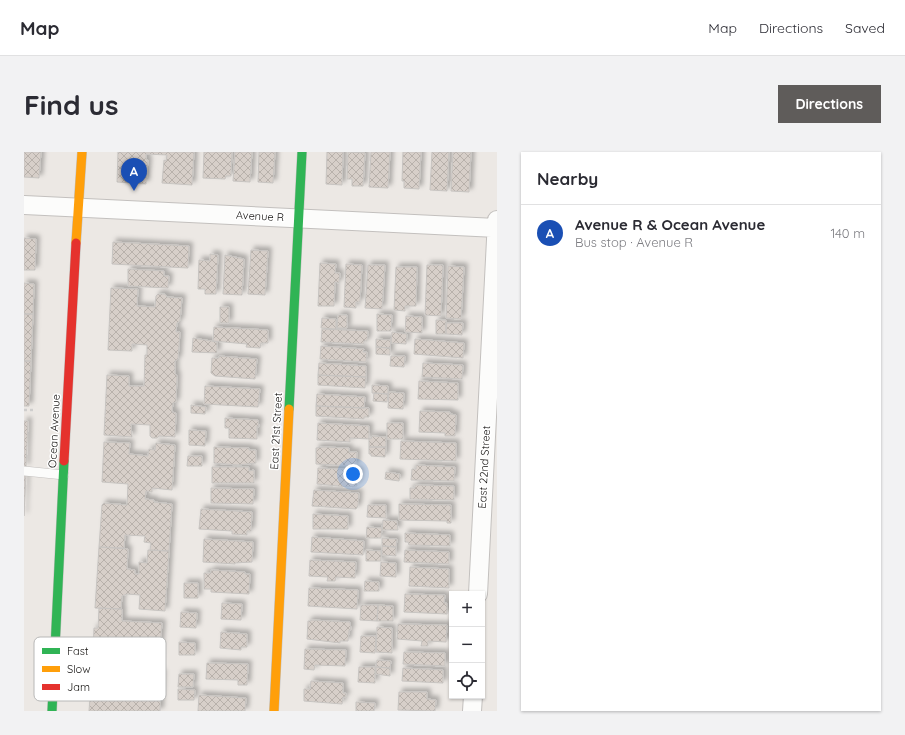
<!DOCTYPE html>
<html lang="en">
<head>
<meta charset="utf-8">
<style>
	:root { --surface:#fff; --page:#f2f2f3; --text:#2b2b33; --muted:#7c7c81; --line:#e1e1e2; --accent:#5f5c5a }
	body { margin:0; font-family:Quicksand,sans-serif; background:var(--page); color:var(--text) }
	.controls { position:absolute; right:12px; bottom:12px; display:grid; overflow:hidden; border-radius:0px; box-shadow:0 1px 3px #0004 }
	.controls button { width:36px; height:36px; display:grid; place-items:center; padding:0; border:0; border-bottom:1px solid var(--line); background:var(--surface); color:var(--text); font:20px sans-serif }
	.you { position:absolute; left:329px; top:322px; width:14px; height:14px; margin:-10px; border:3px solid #fff; border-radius:50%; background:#1a73e8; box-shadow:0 0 0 6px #1a73e833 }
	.badge { display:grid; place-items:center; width:26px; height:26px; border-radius:50%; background:var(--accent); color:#fff; font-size:13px; font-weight:700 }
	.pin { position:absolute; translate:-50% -33px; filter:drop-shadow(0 1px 2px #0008) }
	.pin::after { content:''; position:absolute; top:21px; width:14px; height:12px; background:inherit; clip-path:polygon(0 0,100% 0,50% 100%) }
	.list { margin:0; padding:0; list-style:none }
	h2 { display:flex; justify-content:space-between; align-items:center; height:52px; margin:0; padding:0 16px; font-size:17px }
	h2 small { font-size:13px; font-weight:400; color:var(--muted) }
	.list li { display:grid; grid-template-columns:26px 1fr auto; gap:12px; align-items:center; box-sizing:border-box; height:56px; padding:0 16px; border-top:1px solid var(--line) }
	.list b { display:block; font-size:15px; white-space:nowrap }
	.list p { margin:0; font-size:13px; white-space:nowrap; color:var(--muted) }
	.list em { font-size:13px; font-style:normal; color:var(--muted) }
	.icon { flex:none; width:22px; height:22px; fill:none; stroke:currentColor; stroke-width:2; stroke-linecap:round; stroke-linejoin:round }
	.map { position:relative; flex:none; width:473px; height:559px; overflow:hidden; border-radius:0px }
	header { display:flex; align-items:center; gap:24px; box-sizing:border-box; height:56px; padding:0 20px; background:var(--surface); border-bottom:1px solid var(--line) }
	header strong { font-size:19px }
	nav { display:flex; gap:22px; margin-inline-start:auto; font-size:14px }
	.intro { display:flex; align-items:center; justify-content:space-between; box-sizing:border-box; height:96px; padding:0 24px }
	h1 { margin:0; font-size:28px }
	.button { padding:10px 18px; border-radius:0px; background:var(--accent); color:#fff; font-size:14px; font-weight:700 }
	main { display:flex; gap:24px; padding:0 24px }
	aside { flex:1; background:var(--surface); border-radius:0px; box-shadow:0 1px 3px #0004 }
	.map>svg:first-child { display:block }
	.building { fill:url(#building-cross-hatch); stroke:#c7c4c1; filter:url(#shadow) }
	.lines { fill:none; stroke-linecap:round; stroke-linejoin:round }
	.lane-casing { stroke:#c3c0be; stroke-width:10 }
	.street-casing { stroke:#c3c0be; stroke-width:20 }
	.fast-casing { stroke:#c3c0be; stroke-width:10 }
	.slow-casing { stroke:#c3c0be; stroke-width:10 }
	.jam-casing { stroke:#c3c0be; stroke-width:10 }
	.path { stroke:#cfcecd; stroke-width:2.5; stroke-dasharray:3 3; stroke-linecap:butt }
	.lane { stroke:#fcfcfb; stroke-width:9 }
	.street { stroke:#fcfcfb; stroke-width:18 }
	.fast { stroke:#30b455; stroke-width:9 }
	.slow { stroke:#ff9f0a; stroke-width:9 }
	.jam { stroke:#e5322d; stroke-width:9 }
	.labels { text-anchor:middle; stroke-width:3; stroke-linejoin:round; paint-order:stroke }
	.street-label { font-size:11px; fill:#13110f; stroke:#fff }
	.key { fill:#fff; stroke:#b8b8b7; stroke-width:1 }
	.key-label { font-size:11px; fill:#13110f }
</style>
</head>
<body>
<header>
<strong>Map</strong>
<nav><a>Map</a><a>Directions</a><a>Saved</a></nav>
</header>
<div class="intro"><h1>Find us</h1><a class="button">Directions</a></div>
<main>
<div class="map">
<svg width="473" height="559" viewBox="0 0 473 559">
	<defs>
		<pattern id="building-cross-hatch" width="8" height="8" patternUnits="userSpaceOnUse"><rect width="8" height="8" fill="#d7cfc9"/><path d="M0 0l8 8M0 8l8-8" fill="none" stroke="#b8b1ab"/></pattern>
		<filter id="shadow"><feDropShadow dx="3.5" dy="-3.5" stdDeviation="2" flood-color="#0004"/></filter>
	</defs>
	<rect width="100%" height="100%" fill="#ece8e4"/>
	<path class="building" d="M0,0H17L15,26L0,25Z
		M94,0H170L168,33L138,31L140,8L142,9L143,3L122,2V7L124,8L122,32L93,30Z
		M180,0H208L207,24H202L201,27L179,26Z
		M211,0H228L226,30L209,29Z
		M235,0H251L249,31L234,30Z
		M303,0H319L318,33L302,32Z
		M324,0L341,1L339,34H328V27H323Z
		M347,0H366L364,36L345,35Z
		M379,0H397L395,37L380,36V29H378Z
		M408,0H425L423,39L406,38Z
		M429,0H447L445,40L427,39Z
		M0,86L12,87L11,118H0Z
		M89,90L165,94L164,116L88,112Z
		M227,98L244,99L241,143L224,142Z
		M186,102L194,103L192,142H181V137H174L175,108L186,109Z
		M201,103L220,107L218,143L199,142Z
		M296,111L312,112L311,121H316L315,131L311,130L310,154H294Z
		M322,112L338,113L336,150H332V156L320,155Z
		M344,113H361L358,157L341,156Z
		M403,113H419L417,164L401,163Z
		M424,114L440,115L437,167L422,166Z
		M372,115H393L392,154H381V159L370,158Z
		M104,117L140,119V124H145L144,136L104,134Z
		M0,131L10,132L9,162H0Z
		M87,136L114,137L113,154L131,155L132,144L134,142H141L143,145L158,146L156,169L153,171L152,180H156L154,207L151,209V221L153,224L152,250L149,251L148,260L152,261L151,285L135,284L133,286H128L126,284V273L107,272L108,285L80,283L83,223L105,224V234H120L121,203H123V193L108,192V199L84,198Z
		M196,155H205V171H196Z
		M0,162H9L7,209H0Z
		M353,162L368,163L367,179H353Z
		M314,163H323V176H313Z
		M382,164L398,165V181L381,180Z
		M298,166L312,167V177L297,176Z
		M412,168H422V182H412Z
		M422,171H439L438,183L422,182Z
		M190,175L244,178V191H237L236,196L222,195L223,192L189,189Z
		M298,177L344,179L343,189H340V192L297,190Z
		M368,180L383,182L382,192L367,191Z
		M169,186L193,190V201L168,200Z
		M352,187L367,188L366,196L352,195Z
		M391,187L440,191L439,206L390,202Z
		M297,194L340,197L339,200H343L342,210L296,207Z
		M352,195L366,196V203L352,202Z
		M195,204L233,207L231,227L191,224L187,221L188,206H195Z
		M367,204H381L380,215L366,214Z
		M0,209H7L5,254H0Z
		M295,211L342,214V225L294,223Z
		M399,211L439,213L438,227L398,225Z
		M294,223L342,225L341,236L294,233Z
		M395,229L434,231V248L394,247Z
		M348,233L364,234V242L348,241Z
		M181,234L236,237L234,255L180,252Z
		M365,240L380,241L379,257L364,256Z
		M350,241L364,242L363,250L349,249Z
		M293,242L341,245L340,256L292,254Z
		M167,253L182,255L181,262L167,261Z
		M292,254L345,256V265H340V267L292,264Z
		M396,259L426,260V262L432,263L431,284H421V281L395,280Z
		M201,266L234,268L235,275L233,274V287L205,286V276H201Z
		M0,269H4L2,315H0Z
		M294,271L345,274V287L326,286V290L293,288Z
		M363,271H379V287H363Z
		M165,278L182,279L181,294L165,293Z
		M348,284L362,285V295H345V286L347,287Z
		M377,289L432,291V309L376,307Z
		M80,290L106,291L105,302L124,304L125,297L131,298L132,291L151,293L148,338L128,336V340L122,339L121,347L130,348V350L148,352L145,399L126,398L127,391L120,390L121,384L101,383L100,396L75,395L78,353L80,351L103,353L104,332L78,330Z
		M190,295L225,296V298H232V311L214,313L190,311Z
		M299,295L325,296V300H333L332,314L292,312V296Z
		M345,295H362L361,305L347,304V302H345Z
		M164,304H178V314H163Z
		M392,313L431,315L430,329L387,328L388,317H392Z
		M188,315H225V319L230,318V331H188Z
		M294,316L334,318L336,320L335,331L333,330V334L324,335L293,332Z
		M362,320L376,322L375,329L361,327Z
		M0,323H2L0,364Z
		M391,333L430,334V348L386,347V336H391Z
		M187,336L230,337L229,352L187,351Z
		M290,338L335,341L334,354L332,357L288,354Z
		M375,352L427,353V371H423V369L375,368Z
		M344,353H362V366L343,365Z
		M177,357L228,360L227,379H223V383L208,382V379L175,377Z
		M289,362L324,364V377H289Z
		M359,368L373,369L374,378H358Z
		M343,375L358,376L357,386H342Z
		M381,381L426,383V394L385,393L384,390H381Z
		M288,385L340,389L339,403L287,400Z
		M358,386L373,387L372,395L358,394Z
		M180,387L229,390L228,410L211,411V412L179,410Z
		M358,394L372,395V404L358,403Z
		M75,395L104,397L103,417L111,418V422H115V410L123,411L124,398L145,399L141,459L115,457L116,443L103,442L98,444L97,457L71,456Z
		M342,398L357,399V409H342Z
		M381,398L425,400V412L380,410Z
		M286,408L332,410L331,426L312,425L311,429H303L304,425L285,424Z
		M357,410L372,411V425L356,424Z
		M386,415L425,417V436L385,434Z
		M187,418L221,420V422H226L225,442L187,440V437H180V421H187Z
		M341,429L355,430V439H340Z
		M160,431H174V446H160Z
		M285,436L334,438L333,457L284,454Z
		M381,442L421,443L420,451H423V462L380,460Z
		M198,451L218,452L217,468L197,467Z
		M337,453H354L353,469L336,468Z
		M354,453L369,454V469H353Z
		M75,456L98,457V469L138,471L135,508L97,505L96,519L71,517L72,498L69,497L70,476H74Z
		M157,460L173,461L172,476L156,475Z
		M287,468L326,470L327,478H325L324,489H316V491L283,487L284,469H287Z
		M374,472L423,473L422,490L404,489V494H397L398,489L373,487Z
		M353,475L368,476V501L352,500Z
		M197,480L223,482V495H217V498L196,496Z
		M337,484H352L351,501L336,500Z
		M155,490L171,491V503H155Z
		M281,497L322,498L321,514L291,513L290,518L280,517Z
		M380,500L421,501V514L379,512Z
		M353,508L367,509L366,516L352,515Z
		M183,511L224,512L223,533H214V528L182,527Z
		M335,515H351V531L334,530Z
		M352,515L366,516V524L352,522Z
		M379,516L419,518V531L378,529Z
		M68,517L96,519L95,535L112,536L114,520L138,521L136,559H65Z
		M155,522H170L169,535H154Z
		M287,529L319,531V541H322V545H319L318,552L280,549V537H286Z
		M154,537L171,538L170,548H154Z
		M375,540H403V547L412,548L411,559L374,558Z
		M175,543L222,546L221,559H174Z
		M332,550L351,551L350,559H332Z"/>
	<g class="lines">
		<g class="lane-casing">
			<path id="lane" d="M0,319L40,323"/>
		</g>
		<g class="street-casing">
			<path id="street" d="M0,53L473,76
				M454,442L473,68
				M448,559L449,544"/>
		</g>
		<g class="fast-casing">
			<path id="fast" d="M265,257L278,0
				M28,559L40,309"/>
		</g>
		<g class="slow-casing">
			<path id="slow" d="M52,91L58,0
				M250,559L265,257"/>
		</g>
		<g class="jam-casing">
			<path id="jam" d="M40,309L52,91"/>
		</g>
		<path class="path" d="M0,258H10"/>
		<use href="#lane" class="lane"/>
		<use href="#street" class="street"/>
		<use href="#fast" class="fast"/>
		<use href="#slow" class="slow"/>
		<use href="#jam" class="jam"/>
	</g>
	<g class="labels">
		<g class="street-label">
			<text transform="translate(236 64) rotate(3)" y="4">Avenue R</text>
			<text transform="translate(30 279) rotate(-87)" y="4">Ocean Avenue</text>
			<text transform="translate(252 279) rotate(-87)" y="4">East 21st Street</text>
			<text transform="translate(460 315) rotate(-87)" y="4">East 22nd Street</text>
		</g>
	</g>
	<rect x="10" y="485" width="132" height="64" rx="6" class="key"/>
	<rect x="18" y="496" width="18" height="6" fill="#30b455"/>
	<rect x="18" y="514" width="18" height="6" fill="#ff9f0a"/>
	<rect x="18" y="532" width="18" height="6" fill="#e5322d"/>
	<g class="key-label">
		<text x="43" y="503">Fast</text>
		<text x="43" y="521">Slow</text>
		<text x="43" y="539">Jam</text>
	</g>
</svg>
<div class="controls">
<button>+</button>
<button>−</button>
<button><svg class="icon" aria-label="locate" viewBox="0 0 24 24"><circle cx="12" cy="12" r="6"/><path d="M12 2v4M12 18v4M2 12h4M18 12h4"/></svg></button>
</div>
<div class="you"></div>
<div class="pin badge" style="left:110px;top:39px;background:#1a4fb4">A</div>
</div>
<aside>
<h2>Nearby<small></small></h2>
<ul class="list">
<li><span class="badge" style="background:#1a4fb4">A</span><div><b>Avenue R &amp; Ocean Avenue</b><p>Bus stop · Avenue R</p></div><em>140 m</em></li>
</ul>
</aside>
</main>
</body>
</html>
